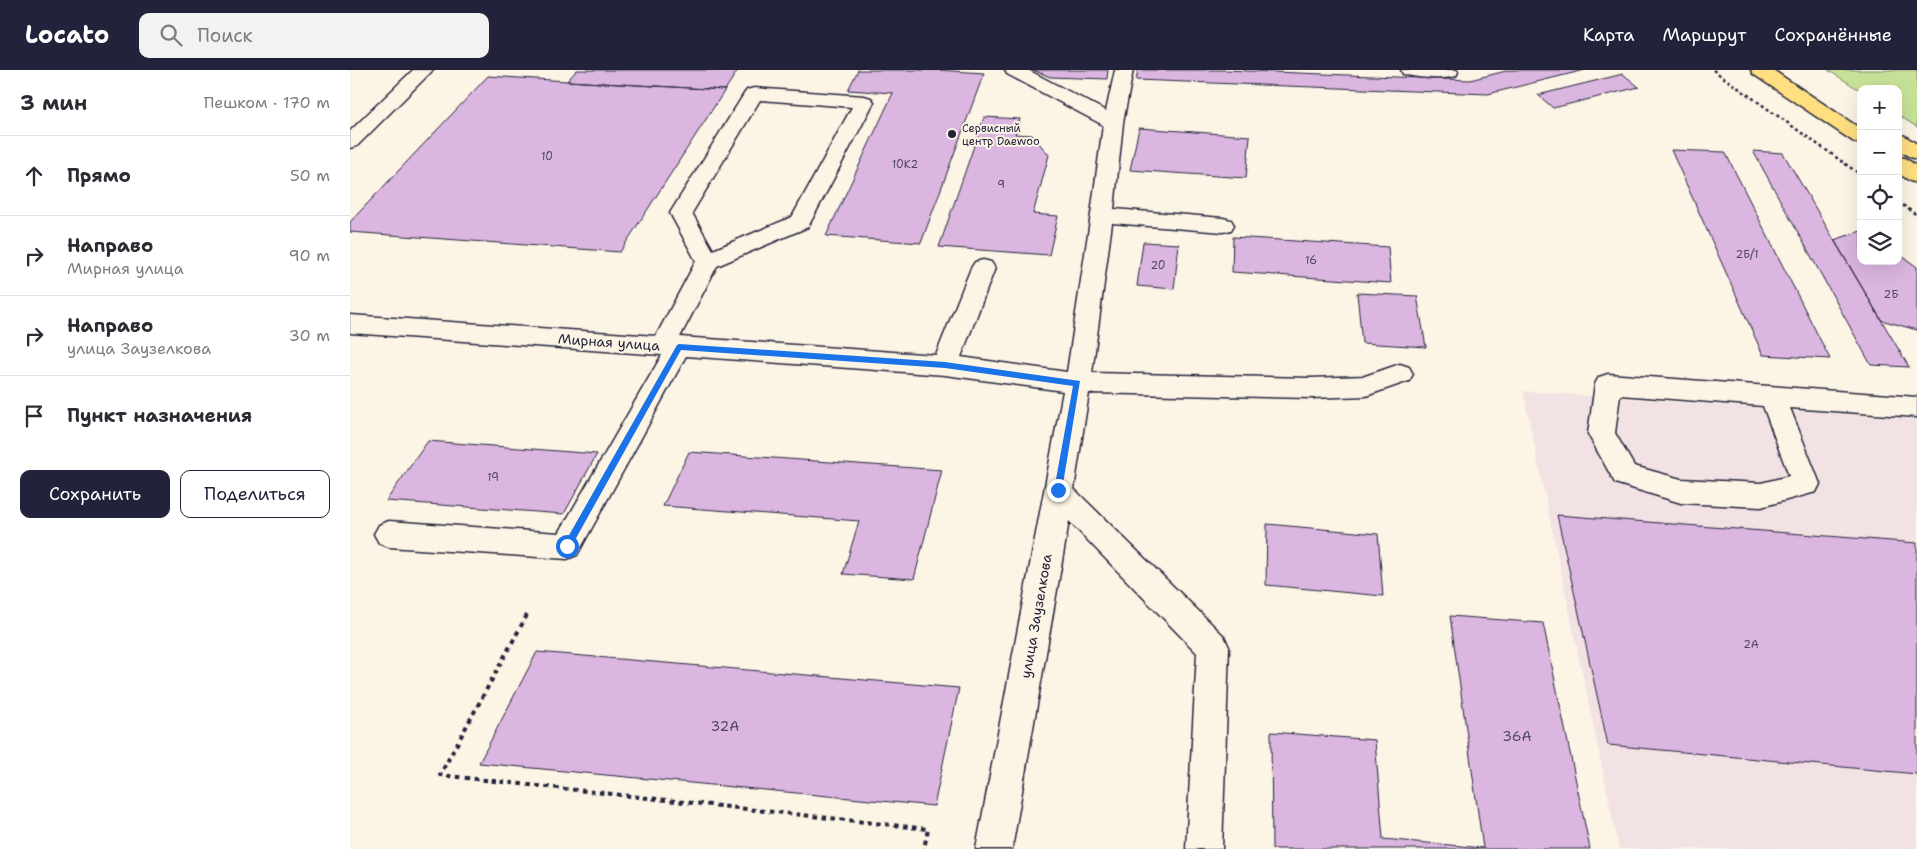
<!DOCTYPE html>
<html lang="ru">
<head>
<meta charset="utf-8">
<style>
	:root { --surface:#fff; --page:#f2f2f3; --text:#2b2b33; --muted:#7c7c81; --line:#e1e1e2; --accent:#22223b }
	body { margin:0; font-family:"Shantell Sans",sans-serif; background:var(--page); color:var(--text) }
	.controls { position:absolute; right:15px; top:15px; display:grid; overflow:hidden; border-radius:10px; box-shadow:0 5px 20px #0002 }
	.controls button { width:45px; height:45px; display:grid; place-items:center; padding:0; border:0; border-bottom:1px solid var(--line); background:var(--surface); color:var(--text); font:25px sans-serif }
	.stop { position:absolute; width:15px; height:15px; margin:-11px; border:4px solid #1a73e8; border-radius:50%; background:#fff }
	.stop.end { background:#1a73e8; border-color:#fff; box-shadow:0 1px 5px #0008 }
	.list { margin:0; padding:0; list-style:none }
	h2 { display:flex; justify-content:space-between; align-items:center; height:65px; margin:0; padding:0 20px; font-size:21px }
	h2 small { font-size:16px; font-weight:400; color:var(--muted) }
	.list li { display:grid; grid-template-columns:32px 1fr auto; gap:15px; align-items:center; box-sizing:border-box; height:80px; padding:0 20px; border-top:1px solid var(--line) }
	.list b { display:block; font-size:19px; white-space:nowrap }
	.list p { margin:0; font-size:16px; white-space:nowrap; color:var(--muted) }
	.list em { font-size:16px; font-style:normal; color:var(--muted) }
	.actions { display:flex; gap:10px; padding:15px 20px }
	.actions a { flex:1; padding:11px 0; border:1px solid var(--accent); border-radius:10px; text-align:center; font-size:18px; color:var(--accent) }
	.actions .main { background:var(--accent); color:#fff }
	.icon { flex:none; width:28px; height:28px; fill:none; stroke:currentColor; stroke-width:2; stroke-linecap:round; stroke-linejoin:round }
	.map { position:relative; flex:none; width:1567px; height:779px; overflow:hidden }
	header { display:flex; align-items:center; gap:30px; box-sizing:border-box; height:70px; padding:0 25px; background:var(--accent); color:#fff }
	header strong { font-size:24px }
	nav { display:flex; gap:28px; margin-inline-start:auto; font-size:18px }
	.search { width:350px; height:45px; background:var(--page); display:flex; align-items:center; gap:12px; box-sizing:border-box; padding:0 18px; border-radius:10px; color:var(--muted); font-size:19px }
	main { display:flex }
	aside { flex:1; background:var(--surface) }
	.map>svg:first-child { display:block }
	.built { fill:#f2e2e4 }
	.green { fill:#c7e298; stroke:#74826a }
	.building { fill:#dbb6e0; stroke:#22223b }
	.lines { fill:none; stroke-linecap:round; stroke-linejoin:round }
	.minor-casing { stroke:#22223b; stroke-width:3 }
	.major-casing { stroke:#22223b; stroke-width:3 }
	.path-far1 { stroke:#22223b; stroke-width:2.5; stroke-dasharray:3 3; stroke-linecap:butt }
	.path { stroke:#22223b; stroke-width:4; stroke-dasharray:4.5 4.5; stroke-linecap:butt }
	.minor { fill:#fcf5e5; fill-rule:evenodd }
	.major { fill:#ffdf80; fill-rule:evenodd }
	.route { fill:#1a73e8 }
	.poi-dot { fill:#22223b; stroke:#fcf5e5; stroke-width:2 }
	.labels { text-anchor:middle; stroke-width:4; stroke-linejoin:round; paint-order:stroke }
	.far-poi-label { font-size:11px; fill:#22223b; stroke:#fcf5e5; text-anchor:start }
	.number-label { font-size:11px; fill:#504764 }
	.street-label { font-size:14px; fill:#22223b; stroke:#fcf5e5 }
	.near-number-label { font-size:14px; fill:#504764 }
</style>
</head>
<body>
<header>
<strong>Locato</strong>
<div class="search"><svg class="icon" aria-label="search" viewBox="0 0 24 24"><circle cx="10" cy="10" r="6"/><path d="M15 15l6 6"/></svg>Поиск</div>
<nav><a>Карта</a><a>Маршрут</a><a>Сохранённые</a></nav>
</header>
<main>
<aside>
<h2>3 мин<small>Пешком · 170 m</small></h2>
<ul class="list">
<li><svg class="icon" aria-label="ahead" viewBox="0 0 24 24"><path d="M12 20V5M6 11l6-6 6 6"/></svg><div><b>Прямо</b></div><em>50 m</em></li>
<li><svg class="icon" aria-label="right" viewBox="0 0 24 24"><path d="M7 20v-9h11M14 6l5 5-5 5"/></svg><div><b>Направо</b><p>Мирная улица</p></div><em>90 m</em></li>
<li><svg class="icon" aria-label="right" viewBox="0 0 24 24"><path d="M7 20v-9h11M14 6l5 5-5 5"/></svg><div><b>Направо</b><p>улица Заузелкова</p></div><em>30 m</em></li>
<li><svg class="icon" aria-label="arrive" viewBox="0 0 24 24"><path d="M6 21V4h12l-3 4 3 4H6"/></svg><div><b>Пункт назначения</b></div></li>
</ul>
<div class="actions"><a class="main">Сохранить</a><a>Поделиться</a></div>
</aside>
<div class="map">
<svg width="1567" height="779" viewBox="0 0 1567 779">
	<rect width="100%" height="100%" fill="#fcf5e5"/>
	<filter id="ink" filterUnits="userSpaceOnUse"><feTurbulence type="fractalNoise" baseFrequency=".02" numOctaves="2"/><feDisplacementMap in="SourceGraphic" scale="10" xChannelSelector="R" yChannelSelector="G"/><feConvolveMatrix kernelMatrix="1 2 1 2 8 2 1 2 1" color-interpolation-filters="sRGB"/></filter>
	<g filter="url(#ink)">
		<path class="built" d="M1173,321L1567,349V779H1269Z"/>
		<path class="green" d="M1478,0H1567V57L1548,45V19H1511V21Z"/>
		<path class="building" d="M227,0H388L375,20L217,11Z
			M508,0H587L634,3L571,173L476,166L543,23L498,20Z
			M683,0H758L757,9L700,7Z
			M788,0H875L1120,10L1160,0H1235L1138,24L786,10Z
			M1273,4L1289,17L1203,38L1188,25Z
			M138,6L217,11L375,20L270,182L0,162V152Z
			M634,47L670,49L665,64L682,65L699,85L683,144L708,146L699,185L589,177Z
			M789,58L900,66L896,108L780,100Z
			M1321,80L1375,82L1480,289L1413,285Z
			M1403,81L1433,83L1559,297L1521,295Z
			M1511,161V191H1548V183L1567,197V260L1531,250L1484,170Z
			M883,167L1038,177L1041,213L882,202Z
			M793,172L829,174L824,219L787,216Z
			M1007,223L1067,226L1076,277L1012,273Z
			M78,371L247,384L214,444L36,431Z
			M339,382L592,400L564,509L493,504L509,451L313,436Z
			M1207,445L1567,473V704L1258,675Z
			M917,454L1028,464L1033,526L916,515Z
			M1100,546L1193,553L1240,779H922L921,662L1025,670L1033,769L1133,778Z
			M187,582L609,618L584,736L129,693Z"/>
		<g class="lines">
			<g class="minor-casing">
				<path id="minor" d="M63,0H83L7,76L0,78V61Z
					M655,0H678L756,41L765,0H783L773,53L764,139L873,148L881,150L884,155L881,160L873,162L762,153L742,303L961,308L1015,306L1050,294L1059,297L1063,304L1059,311L1016,326L961,328L739,323L724,419L874,566L879,577L872,779H836L847,583L719,451L662,779H626L713,321L595,305L336,286L227,485L217,489L39,477L29,473L24,464L29,455L39,451L209,463L312,285L0,263V245L306,266L346,191L320,143L394,24L397,20L404,18L514,26L521,28L524,32L458,157L367,196L330,267L586,285L621,198L625,192L633,190L641,192L645,198L611,287L717,302L741,144L753,55L657,4ZM410,30L502,37L442,147L363,180L342,143Z
					M1051,0H1107L1108,2L1106,6C1091,10 1068,8 1053,4Z
					M1258,304L1567,327V347L1440,338L1470,414L1466,422L1411,437L1331,433L1265,413L1238,364L1245,314L1249,307ZM1270,325L1413,336L1439,406L1411,413L1331,409L1284,396L1265,363Z"/>
			</g>
			<g class="major-casing">
				<path id="major" d="M1401,0H1423L1511,59V74L1504,72L1403,4Z
					M1548,64L1555,66L1567,74V89L1560,87L1548,80Z
					M1548,87L1555,88L1567,96V113L1560,111L1548,103Z"/>
			</g>
			<path class="path-far1" d="M1363,0L1511,105
				M1548,132L1567,145"/>
			<path class="path" d="M177,545L90,705L578,759L574,779"/>
			<use href="#minor" class="minor"/>
			<use href="#major" class="major"/>
		</g>
	</g>
	<path class="route" d="M329,274L595,292L730,311L712,420L708,424L704,420L723,316L595,298L331,280L220,479H214V474L327,275Z"/>
	<circle class="poi-dot" cx="602" cy="64" r="5"/>
	<g class="labels">
		<g class="far-poi-label">
			<text x="612" y="62">Сервисный<tspan x="612" dy="13">центр Daewoo</tspan></text>
		</g>
		<g class="number-label">
			<text x="197" y="90">10</text>
			<text x="555" y="98">10К2</text>
			<text x="651" y="118">9</text>
			<text x="1397" y="188">2Б/1</text>
			<text x="961" y="194">16</text>
			<text x="808" y="199">20</text>
			<text x="1541" y="228">2Б</text>
			<text x="143" y="411">19</text>
			<text x="1401" y="578">2А</text>
		</g>
		<g class="street-label">
			<text transform="translate(259 272) rotate(4)" y="5">Мирная улица</text>
			<text transform="translate(686 546) rotate(-80)" y="5">улица Заузелкова</text>
		</g>
		<g class="near-number-label">
			<text x="375" y="661">32А</text>
			<text x="1167" y="671">36А</text>
		</g>
	</g>
</svg>
<div class="controls">
<button>+</button>
<button>−</button>
<button><svg class="icon" aria-label="locate" viewBox="0 0 24 24"><circle cx="12" cy="12" r="6"/><path d="M12 2v4M12 18v4M2 12h4M18 12h4"/></svg></button>
<button><svg class="icon" aria-label="layers" viewBox="0 0 24 24"><path d="M12 4l9 5-9 5-9-5zM3 14l9 5 9-5"/></svg></button>
</div>
<div class="stop" style="left:217px;top:476px"></div>
<div class="stop end" style="left:708px;top:420px"></div>
</div>
</main>
</body>
</html>
